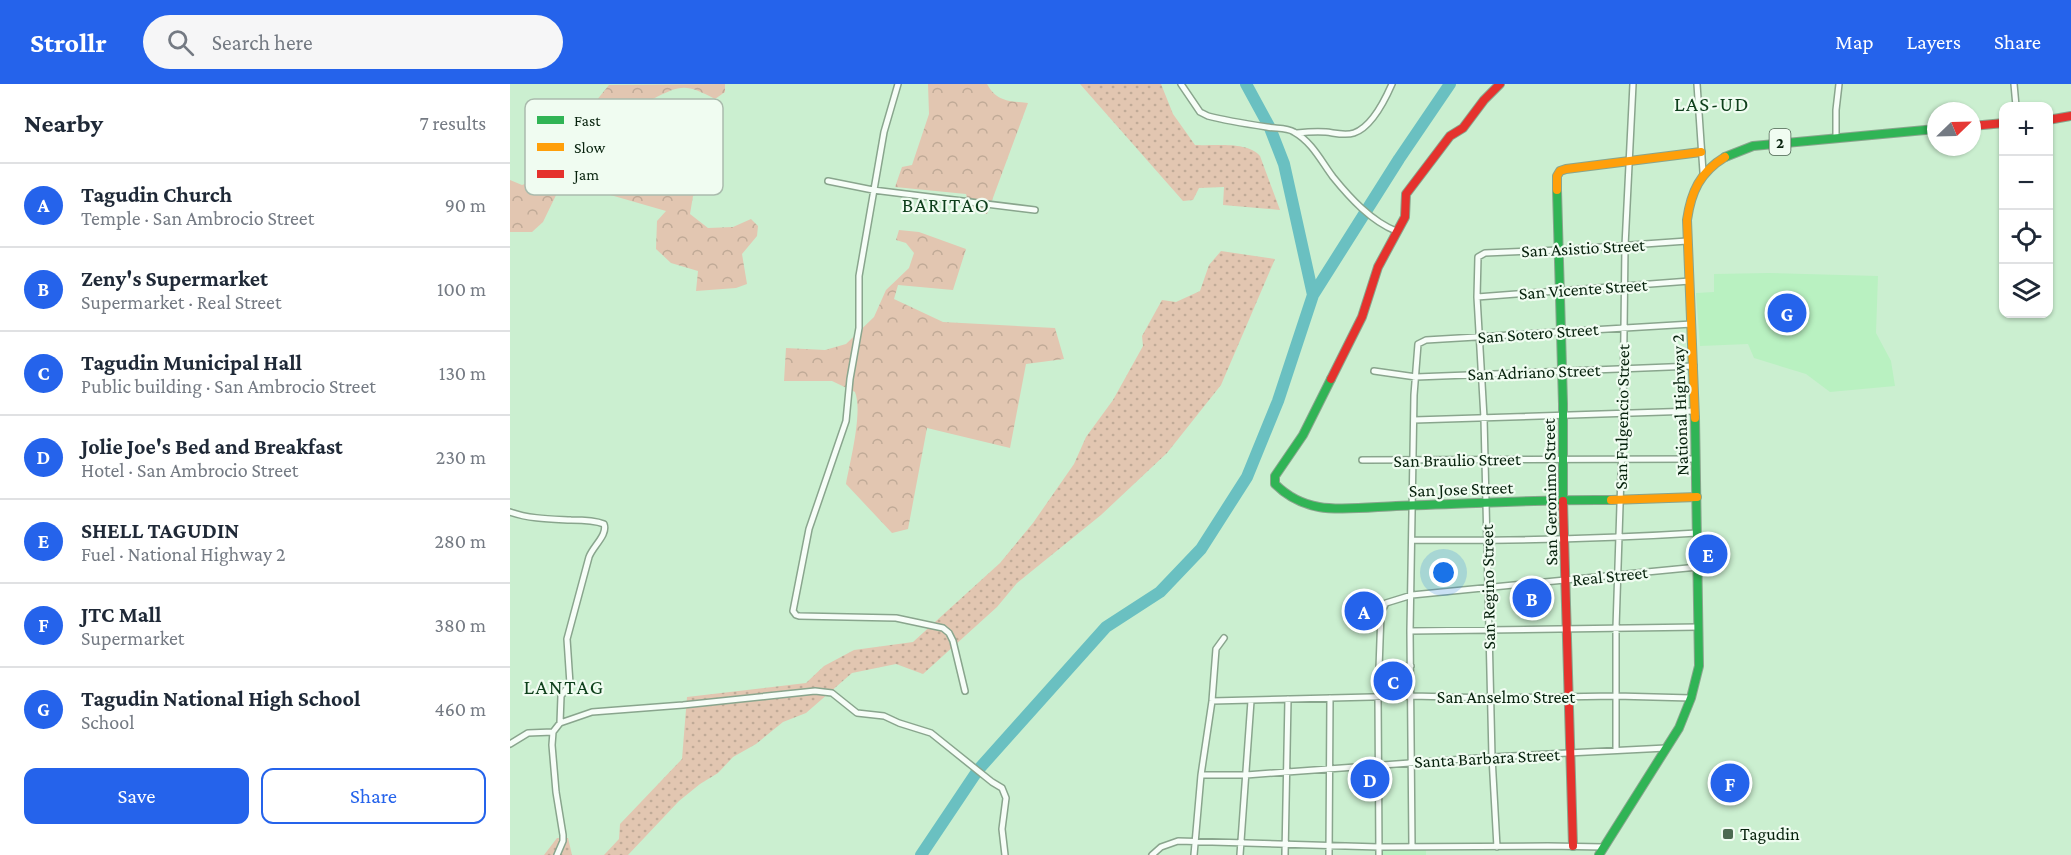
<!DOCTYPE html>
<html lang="en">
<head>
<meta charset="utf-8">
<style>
	:root { --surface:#fff; --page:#f6f6f7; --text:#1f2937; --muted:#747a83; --line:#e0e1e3; --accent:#2563eb }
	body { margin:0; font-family:"Crimson Pro",serif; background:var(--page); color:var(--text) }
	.controls { position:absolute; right:18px; top:18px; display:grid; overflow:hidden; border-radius:12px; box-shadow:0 2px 4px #0004 }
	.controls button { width:54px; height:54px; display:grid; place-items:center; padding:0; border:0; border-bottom:2px solid var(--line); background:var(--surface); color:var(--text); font:30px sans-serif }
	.compass { position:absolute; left:1417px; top:18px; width:54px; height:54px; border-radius:50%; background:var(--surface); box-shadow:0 2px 4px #0004; rotate:67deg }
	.you { position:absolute; left:934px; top:489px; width:21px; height:21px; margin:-15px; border:4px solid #fff; border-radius:50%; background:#1a73e8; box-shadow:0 0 0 9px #1a73e833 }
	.badge { display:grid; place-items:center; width:39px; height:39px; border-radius:50%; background:var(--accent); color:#fff; font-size:20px; font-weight:700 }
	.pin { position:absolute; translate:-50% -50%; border:3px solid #fff; box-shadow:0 2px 6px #0006 }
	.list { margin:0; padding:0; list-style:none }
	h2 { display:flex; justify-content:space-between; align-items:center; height:78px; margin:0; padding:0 24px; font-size:26px }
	h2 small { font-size:20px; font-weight:400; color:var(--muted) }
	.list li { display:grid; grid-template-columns:39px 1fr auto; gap:18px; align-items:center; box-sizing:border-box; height:84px; padding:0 24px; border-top:2px solid var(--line) }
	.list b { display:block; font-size:22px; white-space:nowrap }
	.list p { margin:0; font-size:20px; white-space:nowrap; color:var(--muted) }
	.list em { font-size:20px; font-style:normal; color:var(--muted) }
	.actions { display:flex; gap:12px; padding:18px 24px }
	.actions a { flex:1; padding:14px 0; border:2px solid var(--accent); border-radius:12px; text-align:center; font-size:21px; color:var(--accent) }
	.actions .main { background:var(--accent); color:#fff }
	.icon { flex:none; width:33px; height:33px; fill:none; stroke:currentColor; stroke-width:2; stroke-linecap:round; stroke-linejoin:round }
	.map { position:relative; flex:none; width:1561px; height:771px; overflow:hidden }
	header { display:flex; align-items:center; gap:36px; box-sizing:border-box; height:84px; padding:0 30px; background:var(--accent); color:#fff }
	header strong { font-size:28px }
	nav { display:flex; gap:33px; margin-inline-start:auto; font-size:21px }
	.search { width:420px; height:54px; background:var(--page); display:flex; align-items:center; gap:15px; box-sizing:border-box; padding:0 21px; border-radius:33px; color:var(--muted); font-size:22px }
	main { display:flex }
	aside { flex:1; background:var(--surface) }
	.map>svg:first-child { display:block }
	.built { fill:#b9f1c1 }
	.grass { fill:url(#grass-dots) }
	.forest { fill:url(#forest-crowns) }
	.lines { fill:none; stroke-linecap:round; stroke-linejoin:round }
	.river { stroke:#6ac0c1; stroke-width:12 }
	.street-casing { stroke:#89a58d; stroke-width:8 }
	.fast-casing { stroke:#89a58d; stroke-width:10 }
	.slow-casing { stroke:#89a58d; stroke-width:10 }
	.jam-casing { stroke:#89a58d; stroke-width:10 }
	.street { stroke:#f7fdf8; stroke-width:5 }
	.fast { stroke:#30b455; stroke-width:8 }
	.slow { stroke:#ff9f0a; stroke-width:8 }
	.jam { stroke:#e5322d; stroke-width:8 }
	.poi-dot { fill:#4c6a51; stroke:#f0fcf1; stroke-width:2 }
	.labels { text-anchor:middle; stroke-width:4.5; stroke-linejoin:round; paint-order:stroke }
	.shield { fill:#f0fcf1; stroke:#4d6351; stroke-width:1.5 }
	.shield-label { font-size:16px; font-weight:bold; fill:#07220d }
	.street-label { font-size:18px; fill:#07220d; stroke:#f0fcf1 }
	.poi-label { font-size:18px; fill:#07220d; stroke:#f0fcf1; text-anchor:start }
	.quarter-label { font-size:21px; letter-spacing:1.5px; fill:#0e3f1b; stroke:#f0fcf1 }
	.key { fill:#f0fcf1; stroke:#aabbad; stroke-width:1.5 }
	.key-label { font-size:16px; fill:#07220d }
</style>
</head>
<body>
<header>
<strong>Strollr</strong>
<div class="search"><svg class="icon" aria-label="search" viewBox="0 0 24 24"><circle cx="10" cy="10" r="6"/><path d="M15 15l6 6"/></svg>Search here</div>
<nav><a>Map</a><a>Layers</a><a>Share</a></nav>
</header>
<main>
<aside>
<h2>Nearby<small>7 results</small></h2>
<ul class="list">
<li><span class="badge">A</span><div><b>Tagudin Church</b><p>Temple · San Ambrocio Street</p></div><em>90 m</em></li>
<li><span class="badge">B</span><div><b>Zeny's Supermarket</b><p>Supermarket · Real Street</p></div><em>100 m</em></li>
<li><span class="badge">C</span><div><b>Tagudin Municipal Hall</b><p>Public building · San Ambrocio Street</p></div><em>130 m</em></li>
<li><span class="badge">D</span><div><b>Jolie Joe's Bed and Breakfast</b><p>Hotel · San Ambrocio Street</p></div><em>230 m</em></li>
<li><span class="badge">E</span><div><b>SHELL TAGUDIN</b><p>Fuel · National Highway 2</p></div><em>280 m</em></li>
<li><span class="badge">F</span><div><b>JTC Mall</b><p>Supermarket</p></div><em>380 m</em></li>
<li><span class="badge">G</span><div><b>Tagudin National High School</b><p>School</p></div><em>460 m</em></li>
</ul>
<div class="actions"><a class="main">Save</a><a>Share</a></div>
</aside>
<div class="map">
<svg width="1561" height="771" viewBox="0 0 1561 771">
	<defs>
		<pattern id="grass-dots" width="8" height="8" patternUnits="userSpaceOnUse" patternTransform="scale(1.5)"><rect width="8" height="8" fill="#e2c6b1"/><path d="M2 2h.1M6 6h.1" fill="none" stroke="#c0aa97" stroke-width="1.8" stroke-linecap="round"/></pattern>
		<pattern id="forest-crowns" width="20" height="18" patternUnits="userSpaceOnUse" patternTransform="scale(1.5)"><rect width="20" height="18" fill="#e2c6b1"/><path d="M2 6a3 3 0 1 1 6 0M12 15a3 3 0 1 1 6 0" fill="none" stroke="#c0aa97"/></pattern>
	</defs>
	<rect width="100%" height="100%" fill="#cbefd0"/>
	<path class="built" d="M1259,189L1368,192L1366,249L1381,277L1385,302L1320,308L1296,290L1244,274L1238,260L1190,262L1186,209L1204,208V190Z
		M872,765H916V771H872Z"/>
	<path class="grass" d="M570,0H651L663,30L685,61C704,62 738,57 750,72L770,126L713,121L714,103L689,104L683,116L673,117Z
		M711,167L765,175L711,301L657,369L591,431L507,499L487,523L413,590L386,580L342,589L296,629L273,638L246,660L223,673L208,689L190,700L169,717L118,771H94L109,755L110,740L172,675L177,613L296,599L314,582L344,566L403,558L490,479L523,439L564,380L576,353L603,316L633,262L632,252L652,216L666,218L690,207L699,181Z
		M47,754H58L62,771H34Z"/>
	<path class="forest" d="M215,0V8L205,15C176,0 172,0 143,15V46L189,75L200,96L201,106L183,112L180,130L198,144L223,143L241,135L248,142L247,152L232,170L237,200L226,204L186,207L188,187L161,179L146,165L147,137L156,127L97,110L68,96L49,105L33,138L22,148H0V96L12,101L23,97L37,82L62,38L86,17L99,1Z
		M418,0H477C487,18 499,17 518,19L477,130L460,126L456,110L385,103L392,83L402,81L419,30Z
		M389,146L409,148L456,165L443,206L388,201L384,215L433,238L545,244L554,275L516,280L500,364L417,344L398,445L382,449L336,400C340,378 353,328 345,308L322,297H274L276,264L315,266L336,260L364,233L376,206L399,184L404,169L396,159L386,156Z"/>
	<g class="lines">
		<path class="river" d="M736,0L760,44L774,80L803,211
			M411,771L468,686L596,543L650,508L691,465L737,393L768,317L803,211L889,75L940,0"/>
		<g class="street-casing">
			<path id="street" d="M388,0L374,48L349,192V244L340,295L336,337L299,445L283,527L286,531L289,532L386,534L433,544L439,549L443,557L455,607
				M671,0L690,28L698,32C717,37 737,40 757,43C766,45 776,43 784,48C802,58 811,77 823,93C840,114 861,137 886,147
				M1187,0L1193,88
				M1504,0L1506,22
				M787,49C796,48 806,47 816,48C825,49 835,52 844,49C862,43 875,16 882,0
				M1326,54V26L1329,0
				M318,97L363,106L525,126
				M967,213L1180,197
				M864,287L906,293L1184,282
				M904,336L1184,327
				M852,376L1186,375
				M0,428C20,435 40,435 61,436C72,436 84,436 94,440C98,451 83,462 79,473L57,555L60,600L51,612L50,639
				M902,456C997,457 1092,455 1187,449
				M900,547L1189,543
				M869,583L901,582
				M702,617L902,612L981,614L1106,612L1181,614
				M0,660L18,649L43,648
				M1106,666V544L1113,329L1115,162L1123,0
				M691,691H736L982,673L1156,664
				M902,763L900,547L904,311L908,260L916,256L1182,240
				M987,763L982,673L974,334L967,213L968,173L975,169L1049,166L1177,157
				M47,771L53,757V751L46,708L42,661L43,648L50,639L82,628L173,621L305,607L322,609L347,629L374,632L389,639L421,649L482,698L492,704L496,714L492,745L495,771
				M642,771L651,763L668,757L869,763L1038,762L1094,763
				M684,771L691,691L702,617L706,565L714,554
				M730,771L741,617
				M775,771L778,615
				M819,771L820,614
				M869,771L868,612L871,529L876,519L902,511L1188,483"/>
		</g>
		<g class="fast-casing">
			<path id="fast" d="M1215,73L1243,62L1426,45
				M1047,106L1053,320V417
				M821,295L793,351L765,392V400C777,412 792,420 809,423C830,427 863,423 886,422C958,420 1030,415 1101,416
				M1089,771L1169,644L1181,614L1189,582L1185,334"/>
		</g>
		<g class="slow-casing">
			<path id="slow" d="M1047,106V92L1050,87L1056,85L1191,68
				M1185,334L1177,136C1181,108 1190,88 1215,73
				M1101,416L1187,413"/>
		</g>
		<g class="jam-casing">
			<path id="jam" d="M1538,36L1561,32
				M1462,42L1494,39
				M821,295L852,233L868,183L895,133L896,110L940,52L953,44L974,16L990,0
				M1053,417L1063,762"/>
		</g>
		<use href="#street" class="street"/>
		<use href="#fast" class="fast"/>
		<use href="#slow" class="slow"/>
		<use href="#jam" class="jam"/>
	</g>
	<rect class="poi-dot" x="1212" y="744" width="12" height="12" rx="3"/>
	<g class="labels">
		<rect class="shield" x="1259.5" y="45" width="21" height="26" rx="4.5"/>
		<g class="shield-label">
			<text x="1270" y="64">2</text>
		</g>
		<g class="street-label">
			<text transform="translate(1073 164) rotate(-3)" y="6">San Asistio Street</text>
			<text transform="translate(1073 205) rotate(-4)" y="6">San Vicente Street</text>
			<text transform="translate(1028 249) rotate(-4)" y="6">San Sotero Street</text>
			<text transform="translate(1024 288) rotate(-2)" y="6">San Adriano Street</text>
			<text transform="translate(1170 321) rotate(-92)" y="6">National Highway 2</text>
			<text transform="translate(1112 333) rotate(-89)" y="6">San Fulgencio Street</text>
			<text transform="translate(947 376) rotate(-1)" y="6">San Braulio Street</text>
			<text transform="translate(951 405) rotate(-2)" y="6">San Jose Street</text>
			<text transform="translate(1040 408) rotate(-91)" y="6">San Geronimo Street</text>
			<text transform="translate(1100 492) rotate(-6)" y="6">Real Street</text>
			<text transform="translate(978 503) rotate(-91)" y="6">San Regino Street</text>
			<text x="996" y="619">San Anselmo Street</text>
			<text transform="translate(977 674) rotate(-3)" y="6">Santa Barbara Street</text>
		</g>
		<g class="poi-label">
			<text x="1230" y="756">Tagudin</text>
		</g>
		<g class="quarter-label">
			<text x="1202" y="27">LAS-UD</text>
			<text x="436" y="128">BARITAO</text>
			<text x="54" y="610">LANTAG</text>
		</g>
	</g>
	<rect x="15" y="15" width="198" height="96" rx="9" class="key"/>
	<rect x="27" y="32" width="27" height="8" fill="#30b455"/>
	<rect x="27" y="59" width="27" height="8" fill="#ff9f0a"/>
	<rect x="27" y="86" width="27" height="8" fill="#e5322d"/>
	<g class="key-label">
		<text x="64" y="42">Fast</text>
		<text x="64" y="69">Slow</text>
		<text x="64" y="96">Jam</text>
	</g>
</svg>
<div class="controls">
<button>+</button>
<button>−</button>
<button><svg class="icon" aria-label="locate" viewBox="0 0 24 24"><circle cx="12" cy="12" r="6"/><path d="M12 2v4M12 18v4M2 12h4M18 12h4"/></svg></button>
<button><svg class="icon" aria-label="layers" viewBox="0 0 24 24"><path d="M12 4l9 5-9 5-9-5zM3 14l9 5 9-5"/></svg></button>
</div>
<svg class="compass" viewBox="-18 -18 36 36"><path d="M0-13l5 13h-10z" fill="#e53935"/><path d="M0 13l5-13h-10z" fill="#747a83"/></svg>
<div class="you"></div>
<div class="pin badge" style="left:854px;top:527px">A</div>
<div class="pin badge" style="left:1022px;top:514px">B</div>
<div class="pin badge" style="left:883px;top:597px">C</div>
<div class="pin badge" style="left:860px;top:695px">D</div>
<div class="pin badge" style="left:1198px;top:470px">E</div>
<div class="pin badge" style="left:1220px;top:699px">F</div>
<div class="pin badge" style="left:1277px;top:229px">G</div>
</div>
</main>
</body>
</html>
